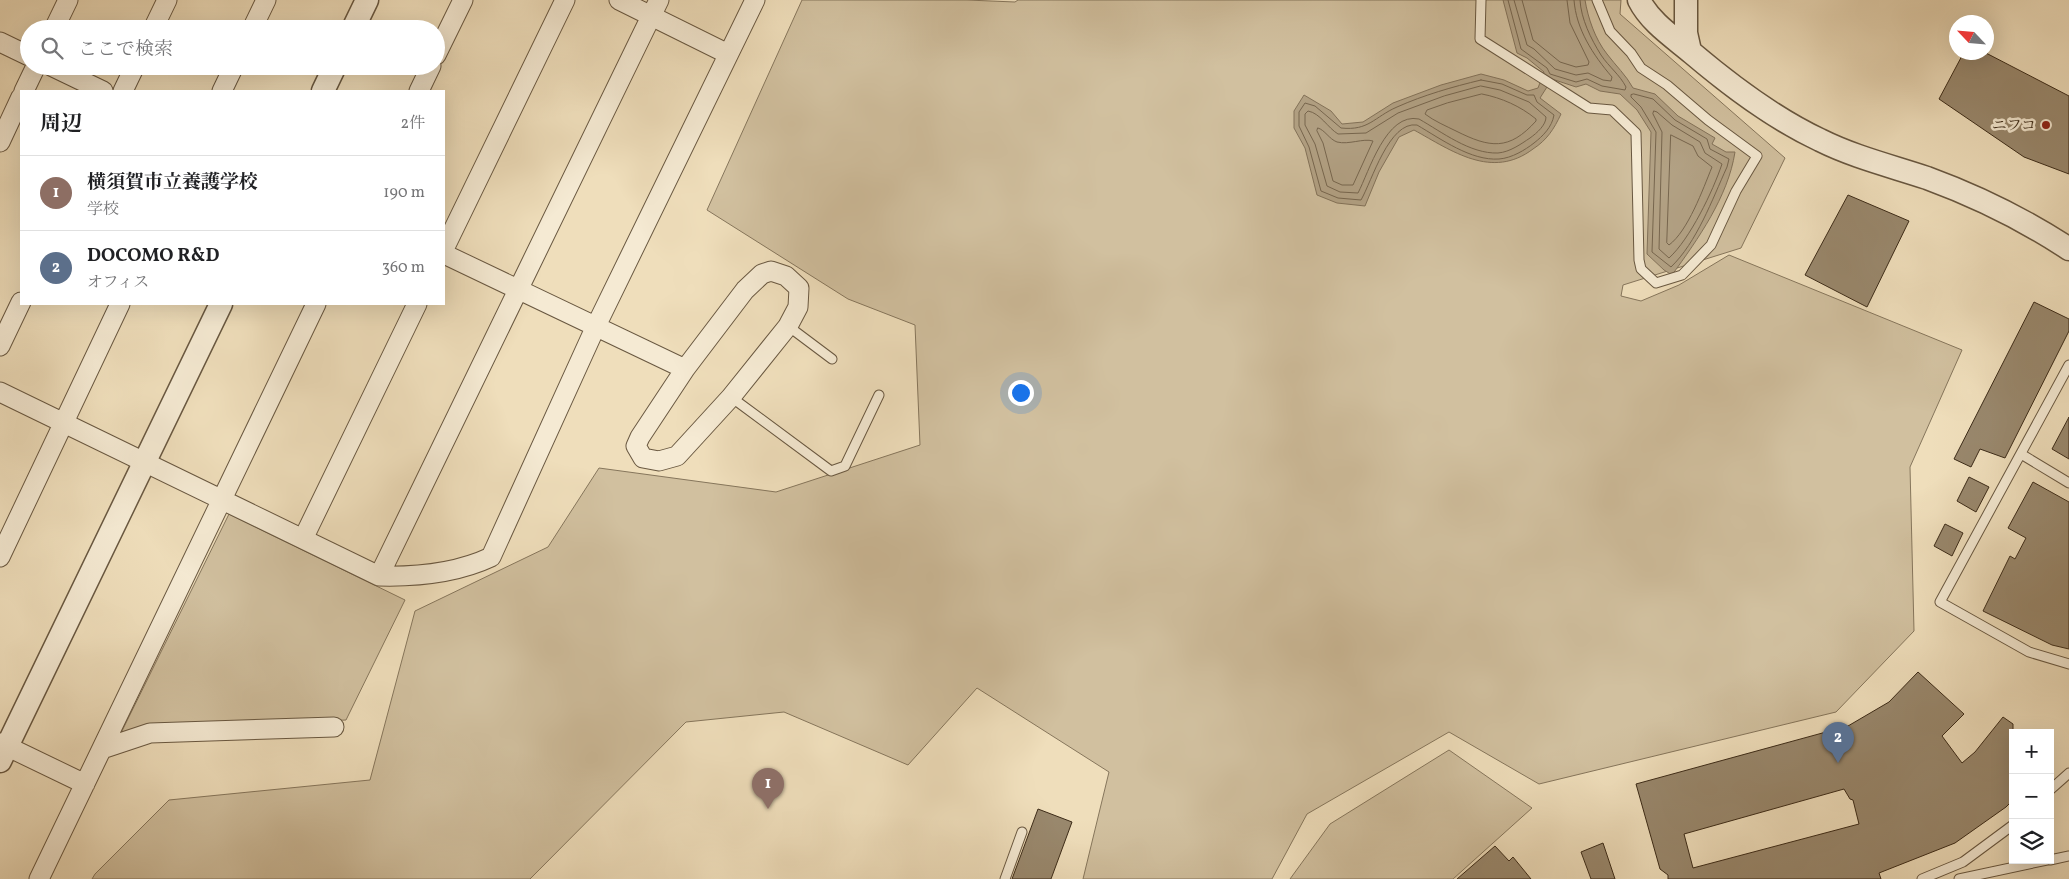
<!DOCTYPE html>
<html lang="ja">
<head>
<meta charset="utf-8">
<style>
	:root { --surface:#fff; --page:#f2f2f2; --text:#202124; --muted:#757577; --line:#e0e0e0; --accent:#2563eb }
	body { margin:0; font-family:Vollkorn,"Noto Serif JP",serif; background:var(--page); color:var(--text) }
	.controls { position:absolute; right:15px; bottom:15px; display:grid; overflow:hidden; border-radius:0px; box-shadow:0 5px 20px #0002 }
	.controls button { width:45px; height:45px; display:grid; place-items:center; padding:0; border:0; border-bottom:1px solid var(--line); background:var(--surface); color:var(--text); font:25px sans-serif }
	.compass { position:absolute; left:1949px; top:15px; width:45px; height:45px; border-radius:50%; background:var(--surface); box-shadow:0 5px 20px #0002; rotate:296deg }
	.you { position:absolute; left:1020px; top:392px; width:18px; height:18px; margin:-12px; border:4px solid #fff; border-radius:50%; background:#1a73e8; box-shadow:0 0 0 8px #1a73e833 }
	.badge { display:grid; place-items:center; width:32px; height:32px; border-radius:50%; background:var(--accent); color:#fff; font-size:16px; font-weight:700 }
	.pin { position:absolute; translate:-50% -41px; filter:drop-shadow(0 1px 2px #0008) }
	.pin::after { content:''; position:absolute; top:26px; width:18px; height:15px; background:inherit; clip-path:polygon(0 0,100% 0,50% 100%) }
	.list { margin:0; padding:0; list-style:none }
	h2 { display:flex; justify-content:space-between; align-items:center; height:65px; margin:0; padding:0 20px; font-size:21px }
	h2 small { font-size:16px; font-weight:400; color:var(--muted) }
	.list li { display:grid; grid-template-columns:32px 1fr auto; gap:15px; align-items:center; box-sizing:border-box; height:75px; padding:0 20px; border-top:1px solid var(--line) }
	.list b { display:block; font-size:19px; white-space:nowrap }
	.list p { margin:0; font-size:16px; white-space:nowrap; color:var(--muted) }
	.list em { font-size:16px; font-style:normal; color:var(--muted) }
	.icon { flex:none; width:28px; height:28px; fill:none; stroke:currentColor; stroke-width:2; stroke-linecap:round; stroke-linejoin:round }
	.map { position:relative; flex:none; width:2069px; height:879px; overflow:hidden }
	.search { position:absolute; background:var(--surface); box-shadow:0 5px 20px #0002; left:20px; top:20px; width:425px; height:55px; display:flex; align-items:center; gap:12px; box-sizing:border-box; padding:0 18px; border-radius:28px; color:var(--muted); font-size:19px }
	.panel { position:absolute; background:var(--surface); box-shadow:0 5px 20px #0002; left:20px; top:90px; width:425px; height:215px; border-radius:0px }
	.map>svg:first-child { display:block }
	.green { fill:#d1c09f; stroke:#86765c }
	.water { fill:#b2a184; stroke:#837259 }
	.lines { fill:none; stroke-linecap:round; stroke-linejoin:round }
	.shore { stroke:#77664e; stroke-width:1 }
	.building { fill:#99886d; stroke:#3c2b18; fill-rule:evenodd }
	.service-casing { stroke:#695841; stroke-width:11 }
	.minor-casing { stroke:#695841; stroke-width:21 }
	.tertiary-casing { stroke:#695841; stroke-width:25 }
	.service { stroke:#f5ead3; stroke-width:9 }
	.minor { stroke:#f5ead3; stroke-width:19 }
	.tertiary { stroke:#f5ead3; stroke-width:22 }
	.poi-dot { fill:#8f2418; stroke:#f5ead3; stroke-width:2 }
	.labels { text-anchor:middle; stroke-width:5; stroke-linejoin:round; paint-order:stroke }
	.poi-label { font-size:15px; fill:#3c2b18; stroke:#f5ead3; text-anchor:end }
</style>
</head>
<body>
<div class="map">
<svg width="2069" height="879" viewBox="0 0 2069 879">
	<rect width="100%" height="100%" fill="#efdebb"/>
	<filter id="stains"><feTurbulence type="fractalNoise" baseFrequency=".004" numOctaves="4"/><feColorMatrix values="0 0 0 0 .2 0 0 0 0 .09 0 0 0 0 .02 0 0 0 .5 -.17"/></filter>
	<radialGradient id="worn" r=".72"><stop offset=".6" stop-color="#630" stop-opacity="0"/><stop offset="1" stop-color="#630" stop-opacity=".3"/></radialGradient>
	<path class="green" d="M802,0H967L1015,2L1018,0H1621L1620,14L1785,158L1741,248L1623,285L1621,296L1641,301L1679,285L1729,255L1962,350L1910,467L1914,631L1836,712L1539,784L1449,732L1307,814L1272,879H1083L1109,772L977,688L908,765L784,712L686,722L530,879H92L95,874L169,800L370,780L415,611L548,547L599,468L776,492L920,445L915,325L848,299L707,210Z
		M229,514L405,600L346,720L143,729L119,737Z
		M1449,750L1532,808L1453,879H1290L1330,824Z"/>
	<path class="water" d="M1503,0H1585C1588,18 1595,39 1607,54C1616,66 1626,75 1633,88L1655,94L1678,116L1715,138L1712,144L1726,152H1735C1728,197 1698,239 1672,275L1664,270L1647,254L1651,132L1637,110L1620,94L1600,91L1586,84L1576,87L1552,79L1540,98L1561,114C1554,129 1547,140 1533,149C1492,180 1452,151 1414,130L1399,137L1379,172L1365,206L1337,203L1317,195L1305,148L1294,128V111L1304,95L1331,111L1342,124L1363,122L1393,103L1441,85L1481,74L1504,80L1528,91L1538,88L1544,72L1527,58L1517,53Z"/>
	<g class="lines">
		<path class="shore" d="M1508,0L1521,49L1547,68L1550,74L1576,82L1587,79L1602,86L1625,90L1626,87C1620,75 1609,67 1601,55C1591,39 1581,19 1580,0
			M1514,0L1527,45L1534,49L1555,69L1576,75L1588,73L1603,80L1611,81L1612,77C1593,55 1576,29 1574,0
			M1522,0L1533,40L1560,62L1576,67L1588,65L1589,62L1570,23L1567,0
			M1481,80L1502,84L1527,95H1534L1537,102L1554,115C1552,127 1543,136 1534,143C1525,150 1512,158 1499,159C1471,161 1441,139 1417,125C1389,121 1372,181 1361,200L1338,198L1321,191L1309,147L1299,126V112L1305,103L1315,106L1341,128C1369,131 1374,117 1397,107C1424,95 1452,87 1481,80Z
			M1481,86L1500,90L1529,102L1546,117C1546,125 1537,133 1530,138C1521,144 1510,152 1498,153C1470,154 1442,132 1419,119C1386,112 1369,172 1358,193L1340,192L1327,186L1315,144L1305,125V114L1308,111C1320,113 1328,128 1338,134L1366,133L1398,113L1444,96Z
			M1482,94C1502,98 1520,106 1536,119V121C1509,151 1490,148 1456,131C1446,126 1434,121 1425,114L1427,110L1447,103Z
			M1634,94L1653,99L1675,120L1707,139L1710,149L1729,159L1727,167C1712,200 1697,242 1671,267L1652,252L1656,132L1641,107L1631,97V95Z
			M1654,111L1657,112L1672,125L1700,142L1705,153L1722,164C1713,191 1690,239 1669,258L1659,249L1662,132L1653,114Z
			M1318,128C1325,130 1329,139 1337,142C1349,145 1363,138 1373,141L1353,185H1342L1333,181L1323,143L1317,131Z
			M1671,135L1693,146L1698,156L1712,167C1703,189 1688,231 1669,245L1667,243Z"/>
	</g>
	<path class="building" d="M1964,52H1984L2069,96V174L2024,157L1939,99Z
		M1848,195L1909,221L1867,307L1805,275Z
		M2034,302L2069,319V331L2005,458L1980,449L1971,467L1954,459Z
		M2069,417V459L2052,449Z
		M1969,477L1989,487L1976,512L1957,501Z
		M2033,482L2069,502V649L2052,645L1983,611L2010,556L2015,559L2026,538L2008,528Z
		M1945,524L1963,533L1952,556L1934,546Z
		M1918,672L1964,714L1942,736L1962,763L1975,752L2003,717L2013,724V800L2006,807L1955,843L1879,873L1881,879H1668V875L1660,869L1636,784L1848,726L1889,702ZM1844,789L1850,799L1853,800L1859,824L1693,868L1684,834Z
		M1038,809L1072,822L1051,879H1012Z
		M1603,843L1615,879H1591L1581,852Z
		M1495,846L1509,861L1513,857L1531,879H1457Z"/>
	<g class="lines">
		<g class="service-casing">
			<path id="service" d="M1481,0L1480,39L1589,108L1612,110L1636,133L1639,260L1641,269L1656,283L1682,275L1711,245L1736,191L1757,156L1708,120L1667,85L1641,68L1631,53L1610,31L1597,0
				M788,326L832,359
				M2069,365L1940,602L2029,652L2069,664
				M731,397L831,471L845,466L879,395
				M2021,454L2069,483
				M2050,790L2069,773
				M2050,860L2069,856
				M1005,879L1022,832
				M1922,879L1963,862L2013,825
				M1959,879L2047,860"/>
		</g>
		<g class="minor-casing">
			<path id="minor" d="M619,0L728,54
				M54,29L68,0
				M153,29L167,0
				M252,29L266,0
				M0,42L29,56
				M436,55L463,0
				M51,66L103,91
				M24,91L36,66
				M123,91L135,66
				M222,91L234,66
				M419,91L431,66
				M0,142L21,97
				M444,249L565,0
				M444,254L685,369
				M771,271L786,276L799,288L798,307L788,326L731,397L677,456L659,461L643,458L636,446L640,437L685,369L745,290L762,274Z
				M0,346L21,302
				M0,392L379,576C417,577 457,573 491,557L596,326L755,0
				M303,539L417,304
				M0,557L120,304
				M379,576L659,0
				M0,743L85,784
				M102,749L150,733L334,727
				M39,879L316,304"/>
		</g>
		<g class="tertiary-casing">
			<path id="tertiary" d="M1639,0C1650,22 1673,37 1692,53C1731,86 1773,118 1820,140C1854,157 1891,166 1927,178C1976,196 2025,220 2069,249
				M1686,0V33L1690,51
				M353,29L367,0
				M323,91L335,66
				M0,761L221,304"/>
		</g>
		<use href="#service" class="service"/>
		<use href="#minor" class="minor"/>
		<use href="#tertiary" class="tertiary"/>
	</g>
	<circle class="poi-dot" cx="2046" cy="125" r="5"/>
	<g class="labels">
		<g class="poi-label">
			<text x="2036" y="130">ニフコ</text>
		</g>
	</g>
	<rect width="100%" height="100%" filter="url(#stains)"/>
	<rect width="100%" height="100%" fill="url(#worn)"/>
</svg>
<div class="controls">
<button>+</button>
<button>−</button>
<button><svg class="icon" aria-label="layers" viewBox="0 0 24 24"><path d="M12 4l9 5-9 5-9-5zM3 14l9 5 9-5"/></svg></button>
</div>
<svg class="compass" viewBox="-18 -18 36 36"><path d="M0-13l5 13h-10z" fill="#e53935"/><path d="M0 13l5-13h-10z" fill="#757577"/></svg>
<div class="you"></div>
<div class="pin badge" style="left:768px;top:809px;background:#8d6e63">1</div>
<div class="pin badge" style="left:1838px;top:763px;background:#5c6f8a">2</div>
<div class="search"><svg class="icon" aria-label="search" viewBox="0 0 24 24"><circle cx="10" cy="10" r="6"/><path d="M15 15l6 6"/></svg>ここで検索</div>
<section class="panel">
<h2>周辺<small>2件</small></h2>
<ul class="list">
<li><span class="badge" style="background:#8d6e63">1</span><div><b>横須賀市立養護学校</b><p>学校</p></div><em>190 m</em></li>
<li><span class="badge" style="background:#5c6f8a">2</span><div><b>DOCOMO R&amp;D</b><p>オフィス</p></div><em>360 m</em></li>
</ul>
</section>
</div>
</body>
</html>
